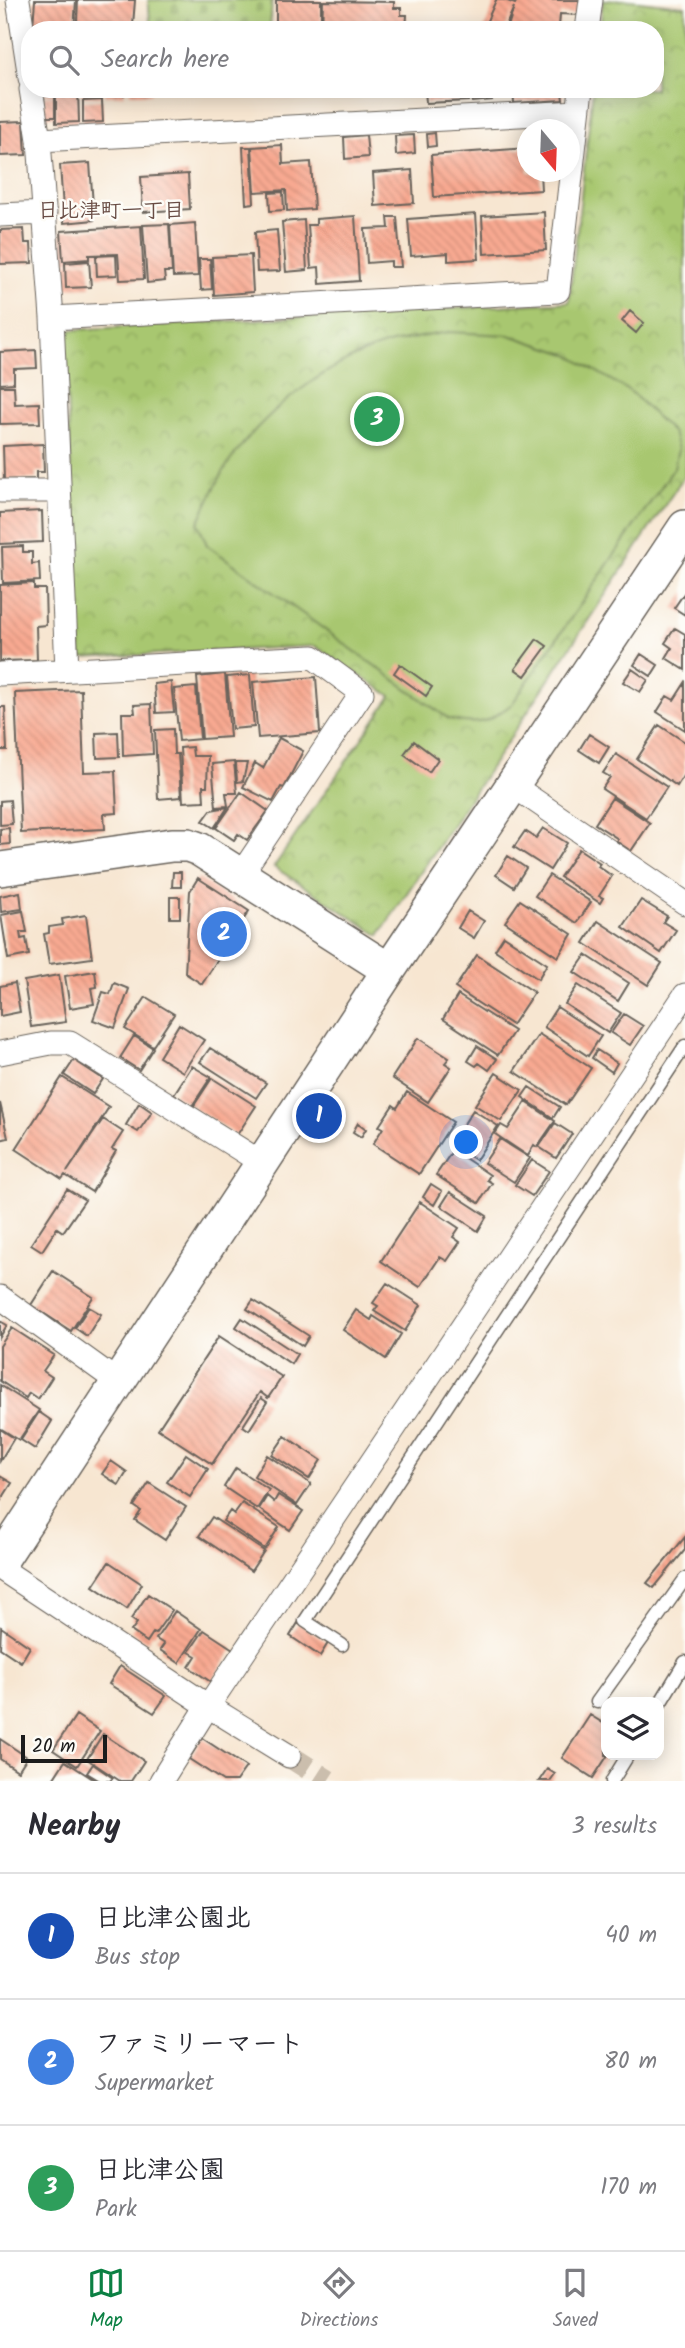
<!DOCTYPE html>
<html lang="en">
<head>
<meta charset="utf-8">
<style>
	:root { --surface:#fff; --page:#f2f2f3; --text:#2b2b33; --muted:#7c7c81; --line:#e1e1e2; --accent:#0b8043 }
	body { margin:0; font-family:Kalam,"Klee One",sans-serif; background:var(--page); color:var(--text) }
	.controls { position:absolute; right:21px; bottom:21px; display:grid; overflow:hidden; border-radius:14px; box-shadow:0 4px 18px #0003 }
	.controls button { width:63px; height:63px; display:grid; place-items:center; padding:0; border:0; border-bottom:2px solid var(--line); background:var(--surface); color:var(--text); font:35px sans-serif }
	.compass { position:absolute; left:517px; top:119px; width:63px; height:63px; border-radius:50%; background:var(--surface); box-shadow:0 4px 18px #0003; rotate:161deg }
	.scale { position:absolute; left:21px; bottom:18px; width:86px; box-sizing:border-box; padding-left:7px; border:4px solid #1c1c1c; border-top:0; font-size:19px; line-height:24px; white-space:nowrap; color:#1c1c1c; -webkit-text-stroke:5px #fdfcf7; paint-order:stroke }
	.you { position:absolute; left:467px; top:1143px; width:24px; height:24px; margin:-18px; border:5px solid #fff; border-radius:50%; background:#1a73e8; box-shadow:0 0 0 10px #1a73e833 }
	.badge { display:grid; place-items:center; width:46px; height:46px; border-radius:50%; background:var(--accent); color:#fff; font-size:23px; font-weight:700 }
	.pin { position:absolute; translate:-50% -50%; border:4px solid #fff; box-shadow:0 2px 7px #0006 }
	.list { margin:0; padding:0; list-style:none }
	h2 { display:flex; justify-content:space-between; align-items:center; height:91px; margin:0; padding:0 28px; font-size:30px }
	h2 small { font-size:23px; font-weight:400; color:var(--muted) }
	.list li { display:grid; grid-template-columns:46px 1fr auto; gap:21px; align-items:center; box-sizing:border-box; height:126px; padding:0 28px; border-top:2px solid var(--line) }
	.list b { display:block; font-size:26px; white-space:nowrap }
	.list p { margin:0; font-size:23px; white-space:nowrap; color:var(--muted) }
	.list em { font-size:23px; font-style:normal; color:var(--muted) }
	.icon { flex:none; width:38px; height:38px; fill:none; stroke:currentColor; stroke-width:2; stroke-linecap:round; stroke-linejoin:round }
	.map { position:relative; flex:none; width:685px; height:1781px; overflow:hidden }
	.search { position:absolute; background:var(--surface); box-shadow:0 4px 18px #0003; left:21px; right:21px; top:21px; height:77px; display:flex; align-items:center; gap:18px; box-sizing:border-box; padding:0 24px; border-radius:28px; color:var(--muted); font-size:26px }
	.sheet { height:469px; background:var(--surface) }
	nav { display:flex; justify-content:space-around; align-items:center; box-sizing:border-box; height:98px; border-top:2px solid var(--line); background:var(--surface); font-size:19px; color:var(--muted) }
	nav a { display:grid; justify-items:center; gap:4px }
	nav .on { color:var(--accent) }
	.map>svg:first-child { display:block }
	.cemetery { fill:url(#cemetery-stones); stroke:#627246; stroke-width:2 }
	.park { fill:url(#park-crowns); stroke:#627246; stroke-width:2 }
	.garden { fill:#a8c76f; stroke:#627246; stroke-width:2 }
	.building { fill:url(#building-back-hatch) }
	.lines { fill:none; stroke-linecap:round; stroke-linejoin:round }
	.street-tunnel { stroke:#cbbead; stroke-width:23; stroke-dasharray:23 11; stroke-linecap:butt }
	.lane-casing { stroke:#69635b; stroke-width:15 }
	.street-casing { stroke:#69635b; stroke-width:25 }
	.secondary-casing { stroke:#69635b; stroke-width:36 }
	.lane { stroke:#fff; stroke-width:12 }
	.street { stroke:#fff; stroke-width:23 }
	.secondary { stroke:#fff; stroke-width:33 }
	.labels { text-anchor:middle; stroke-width:5; stroke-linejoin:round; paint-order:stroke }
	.neighbourhood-label { font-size:21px; font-weight:bold; fill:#694d45; stroke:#fdfcf7 }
</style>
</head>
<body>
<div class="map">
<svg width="685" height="1781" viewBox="0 0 685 1781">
	<defs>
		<pattern id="cemetery-stones" width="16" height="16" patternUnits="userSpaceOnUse" patternTransform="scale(1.75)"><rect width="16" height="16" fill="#a8c76f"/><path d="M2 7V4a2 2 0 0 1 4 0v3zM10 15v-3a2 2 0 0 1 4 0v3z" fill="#90aa60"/></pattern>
		<pattern id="park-crowns" width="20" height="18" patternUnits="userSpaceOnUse" patternTransform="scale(1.75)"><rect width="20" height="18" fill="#a8c76f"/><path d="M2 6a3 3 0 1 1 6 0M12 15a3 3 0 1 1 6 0" fill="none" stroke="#90aa60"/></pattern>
		<pattern id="building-back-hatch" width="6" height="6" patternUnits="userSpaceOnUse" patternTransform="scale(1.75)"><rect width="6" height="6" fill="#f8a991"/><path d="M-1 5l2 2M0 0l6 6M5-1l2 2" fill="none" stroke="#d4917c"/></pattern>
	</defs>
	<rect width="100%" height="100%" fill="#fdfcf7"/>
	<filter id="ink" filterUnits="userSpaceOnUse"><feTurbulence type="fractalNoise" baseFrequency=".0143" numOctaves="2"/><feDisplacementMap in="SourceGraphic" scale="14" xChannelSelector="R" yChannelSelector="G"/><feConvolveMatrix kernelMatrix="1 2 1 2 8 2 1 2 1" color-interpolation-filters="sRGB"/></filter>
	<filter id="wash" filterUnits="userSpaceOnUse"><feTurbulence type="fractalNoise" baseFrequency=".00686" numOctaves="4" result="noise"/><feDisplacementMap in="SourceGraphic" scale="28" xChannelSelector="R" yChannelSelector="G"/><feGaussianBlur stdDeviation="1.57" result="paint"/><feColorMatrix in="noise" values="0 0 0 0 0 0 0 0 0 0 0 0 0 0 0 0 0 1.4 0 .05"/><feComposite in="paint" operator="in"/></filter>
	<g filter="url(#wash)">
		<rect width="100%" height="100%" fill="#f7e6d1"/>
		<path class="cemetery" d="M148,0H272L270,30H151Z"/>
		<path class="park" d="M603,0H628L685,6V475L379,935L274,867L391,696L315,646L81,658L64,339L71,330L569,302L593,89H655V30H600Z"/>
		<path class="garden" d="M448,332L509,335L567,354L631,392L673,433L678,449L674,468L512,704C488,722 479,727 449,719L207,545L198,523C208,502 217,480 230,461C265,410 334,357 396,342C413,338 431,335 448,332Z"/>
		<g id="blocks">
			<path class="building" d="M35,0H76L74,30H46V27L33,26Z
				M78,0H135L133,25L77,22Z
				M276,0H321V30L276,29Z
				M496,0H505L515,4L517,0H580V15L560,14L559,27L571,28V30H507L514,7L504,30H483Z
				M323,1L394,2V8H401V15H407L406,30H322Z
				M40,89H78L79,122L56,123V94H40Z
				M81,89H101V97H82Z
				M105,89H124V95L105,96Z
				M130,89H151V94H130Z
				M425,89H467L468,101L426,103Z
				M471,89H491L492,100L472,102Z
				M513,89H570V93L562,92L563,100L514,103Z
				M55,95V117H45L44,96Z
				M102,100L103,122L83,123V101Z
				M24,121L26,155L0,156V122Z
				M435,133L436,146L428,147L427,134Z
				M366,135L368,157L345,159L344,137Z
				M414,135L415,153L396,155L395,136Z
				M282,145L283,164L311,162L314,209L287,211L286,190L255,192L252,147Z
				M243,147H251L254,203L246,204Z
				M528,148V172H540L541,190L434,197L431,155Z
				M90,163L94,220L64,223L60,165Z
				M412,170L414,203L375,206L373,173Z
				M188,174L190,209L143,212L141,177Z
				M283,192L284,210L270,211L269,193Z
				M544,212L546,250L484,254L482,216Z
				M476,214L479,259L448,261V253L411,256L408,219Z
				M355,216L359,281L320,284L319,267L311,268L308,225H316V219Z
				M388,217H397L401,267H391V261L367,263L365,229L389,228Z
				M304,220L307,270L286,272L282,222Z
				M195,223L198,276L173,277L170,225Z
				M169,224L172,272H164L165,281L147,283L143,225Z
				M141,226L144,279L120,280L118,254L89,255V259L63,261L61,231Z
				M24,229L25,243H31L32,263L0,264V230Z
				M277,230L280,271L257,272L255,232Z
				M116,255L117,275L97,276L96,256Z
				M251,255L253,292L214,295L212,257Z
				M199,259H210L212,289L201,290Z
				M89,261L91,287L66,288L65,263Z
				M630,311L644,323L636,333L622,321Z
				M36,350L37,368L14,369V383L0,384V352Z
				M0,386H14L15,404L39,403L40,423L0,424Z
				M43,444L44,472H36V479L4,480L3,446Z
				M42,511L43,542L0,544V513Z
				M23,546V552H32V564L39,563L40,581L3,583L2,547Z
				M34,583V589H45L46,625L36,626L37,660L0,661V585Z
				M685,592V615L674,608Z
				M675,628L685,634V670L666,658L672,648L665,643Z
				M537,639L547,646L525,676L515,669Z
				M641,654L658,665L651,676L634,665Z
				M400,664L432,687L426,696L394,673Z
				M632,669L648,680L640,692L623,682Z
				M225,674L230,737L202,739L197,677Z
				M250,675L254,727L232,729L227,677Z
				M316,677L320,733L258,738L253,682Z
				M171,682L174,712L156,713L154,684Z
				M685,683V730L657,712L667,696L674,700Z
				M196,687L200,739L179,741L174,689Z
				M81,690L84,772L115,771L117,813L104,814L105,829L21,833L15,693Z
				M151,704L153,754L123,756L122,713H135L134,705Z
				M0,707H5L7,750H0Z
				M659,725L685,742V773L677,786L637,759Z
				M173,729L174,754H178L181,797L158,799L155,730Z
				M118,732L119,757L97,758L96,733Z
				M589,734L609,747L599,763L579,750Z
				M279,738L303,751L284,788L281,787L273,802L243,787L255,763L263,768Z
				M414,741L438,759L429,772L404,754Z
				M192,747L193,756H208L207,786H203L204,801L183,802L180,748Z
				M616,754L667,787L646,818L602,789L610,777L603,773Z
				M234,762L237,793H226L228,806L216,807L212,764Z
				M236,763H247L243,781L237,782Z
				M241,792L268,811L247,840L238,834L234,840L216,828Z
				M612,798L650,823L631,851L616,841L618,839L595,824Z
				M10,800L12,824L0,825V801Z
				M228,807L214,828L203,821L211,810Z
				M9,828L10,844L0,845V829Z
				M543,828L567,843L550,870L514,847L525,831L536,838Z
				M579,849L600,863L598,866L612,876L599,896L603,898L600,903L560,877Z
				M508,856L526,868L514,887L496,875Z
				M173,872H181V887H172Z
				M549,875L591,902L577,923L535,896Z
				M198,878L249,911L202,984L185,973L190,891Z
				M20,892L22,909L1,912L0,896Z
				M170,897H180V918H170Z
				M520,900L572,934L558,957L505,922Z
				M641,900L667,916L663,922L676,930L661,953L623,927Z
				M23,911L27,932H20L21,939L26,938L29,955L8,959L1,915Z
				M468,911L484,921L474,938L458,928Z
				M86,915L92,958L49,964L44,934L49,933V927L63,925L62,919Z
				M598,921L662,963L648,985L584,943Z
				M504,936L547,964L538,979L495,950Z
				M477,955L534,992L512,1025L455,988Z
				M586,955L629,983L618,1001L574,972Z
				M95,971L97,987L91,988L94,1004L70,1008L65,976Z
				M59,975L66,1022L31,1027L24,981Z
				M15,983L20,1012L0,1016V986Z
				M114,983L129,989L115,1028L93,1020L103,992L110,994Z
				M578,985L621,1013L608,1033L565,1004Z
				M458,995L514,1031L498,1055L443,1019Z
				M146,997L174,1014L153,1046L125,1029Z
				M557,1007L601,1036L588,1056L544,1027Z
				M624,1014L643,1026L630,1045L611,1033Z
				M179,1024L204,1040L183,1072L159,1057Z
				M539,1034L591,1068L566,1105L514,1071Z
				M134,1036L153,1048L139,1070L120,1058Z
				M418,1038L449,1058L445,1063L451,1067L428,1102L392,1078Z
				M477,1046L497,1059L489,1070L479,1063L476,1066L468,1061Z
				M210,1048L266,1083L256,1098L200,1062Z
				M597,1050L617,1063L612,1072L592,1058Z
				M74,1060L103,1079L93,1094L64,1075Z
				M192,1066L211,1077L192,1106L174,1094Z
				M496,1073L522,1090L501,1121L475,1105Z
				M62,1077L109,1107L67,1172L103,1119L123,1132L112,1149L116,1151L92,1192L65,1175L62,1179L16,1149Z
				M212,1078L256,1106L237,1135L193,1107Z
				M529,1087L560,1107L553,1118L522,1097Z
				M407,1092L453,1122L419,1174L373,1144L383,1128L379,1126L393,1105L397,1108Z
				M526,1102L555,1121L537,1147L534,1145L528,1156L495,1134L501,1125L508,1129Z
				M0,1103L8,1138L0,1140Z
				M139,1103L152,1112L138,1132L126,1125Z
				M473,1110L498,1126L476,1160L451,1144Z
				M358,1123L366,1129L361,1137L353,1132Z
				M555,1123L572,1134L556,1158L539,1147Z
				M500,1139L530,1158L514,1182L484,1163Z
				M453,1150L490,1175L487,1180L492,1183L479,1203L436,1175Z
				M532,1160L549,1171L532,1196L515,1185Z
				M431,1184L442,1191L434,1205L423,1197Z
				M67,1189L85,1200L63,1232L57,1228L42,1251L31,1244Z
				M450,1192L487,1216L478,1231L441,1206Z
				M420,1202L459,1228L453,1237L460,1242L447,1261L440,1257L420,1287L381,1261Z
				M53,1271L93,1297L71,1331L31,1305Z
				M387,1283L421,1305L405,1331L374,1311L378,1306L373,1303Z
				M253,1300L309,1336L303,1346L247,1309Z
				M89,1307L101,1314L87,1336L75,1328Z
				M356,1310L371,1320L373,1316L401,1334L386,1359L343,1330Z
				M242,1318L297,1354L291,1364L236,1327Z
				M0,1321L7,1325L0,1337Z
				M12,1328L54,1355L43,1371L52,1377L38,1399L29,1393L26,1398L0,1381V1346Z
				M219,1336L282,1377L268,1398L260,1392L212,1464L158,1429Z
				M0,1385L39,1410L19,1440L0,1428Z
				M261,1398L267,1402L249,1430L243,1426Z
				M39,1412L52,1421L35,1449L21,1440Z
				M0,1429L14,1438L0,1461Z
				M285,1436L321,1460L309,1479L272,1455Z
				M186,1454L208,1469L190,1497L167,1482Z
				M267,1455L311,1484L297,1505L254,1476Z
				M111,1461L127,1472L119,1485L102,1474Z
				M236,1468L269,1490L257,1509L224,1487Z
				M0,1476L12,1483L0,1502Z
				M149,1483L186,1507L165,1540L135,1520L141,1511L134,1506Z
				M278,1495L303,1511L290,1530L259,1509L267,1496L274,1502Z
				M242,1503L279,1527L265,1549L223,1521L230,1511L234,1514Z
				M212,1517L264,1551L251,1571L199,1536Z
				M685,1537V1550L654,1588L647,1583Z
				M109,1562L142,1584L127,1609L93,1586Z
				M148,1594L172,1610L155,1634L153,1633L147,1642L131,1631L137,1623L131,1619Z
				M175,1611L201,1629L179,1663L160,1650L164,1644L156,1639Z
				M298,1623L328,1643L320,1656L290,1636Z
				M1,1627L30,1647L21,1662L0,1648Z
				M204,1630L233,1649L211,1682L189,1667L196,1656L189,1652Z
				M120,1666L166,1696L154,1713L109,1684Z
				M76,1715L100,1731L77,1766L53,1750Z
				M590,1715L606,1725V1755H608L593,1778L562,1758Z
				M103,1734L144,1761L131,1781H120L87,1759Z
				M202,1738L246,1767L236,1781H223L189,1759Z
				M0,1739L27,1757L18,1771L0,1759Z
				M65,1761L96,1781H52Z
				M93,1764L113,1778L110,1781H100L87,1773Z
				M547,1769L555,1774L550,1781H539Z"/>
		</g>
	</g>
	<g filter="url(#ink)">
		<use href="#blocks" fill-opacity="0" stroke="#69635b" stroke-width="2"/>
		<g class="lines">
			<path class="street-tunnel" d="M289,1756L328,1781"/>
			<g class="lane-casing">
				<path id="lane" d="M342,1645L305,1621L685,1046
					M597,1702L685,1579
					M659,1705L685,1662
					M612,1781L628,1755"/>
			</g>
			<g class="street-casing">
				<path id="street" d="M18,0L30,78
					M587,30L591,0
					M31,89L39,140L52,318L67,670
					M39,140L578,112
					M0,215L45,213
					M52,318L558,291L581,89
					M0,491H59
					M0,674L313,657L362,693L241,874
					M512,785L685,903
					M0,1053L51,1043H70L262,1163
					M0,1297L118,1382
					M0,1568L208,1706L289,1756
					M161,1781L208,1706L685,995"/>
			</g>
			<g class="secondary-casing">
				<path id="secondary" d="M0,869L172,845H188L199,849L389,970
					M0,1562L389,970L685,527"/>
			</g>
			<use href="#lane" class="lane"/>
			<use href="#street" class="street"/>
			<use href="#secondary" class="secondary"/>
		</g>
	</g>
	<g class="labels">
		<g class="neighbourhood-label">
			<text x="111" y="217">日比津町一丁目</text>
		</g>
	</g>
</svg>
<div class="controls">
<button><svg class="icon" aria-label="layers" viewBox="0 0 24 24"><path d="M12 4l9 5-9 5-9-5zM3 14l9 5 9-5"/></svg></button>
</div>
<svg class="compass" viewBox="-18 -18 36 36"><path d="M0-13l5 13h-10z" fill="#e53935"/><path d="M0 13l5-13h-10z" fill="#7c7c81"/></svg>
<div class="scale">20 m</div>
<div class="you"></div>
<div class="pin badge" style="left:319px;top:1116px;background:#1a4fb4">1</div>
<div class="pin badge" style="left:224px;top:934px;background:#3f7fe0">2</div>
<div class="pin badge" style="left:377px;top:419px;background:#2e9e5b">3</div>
<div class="search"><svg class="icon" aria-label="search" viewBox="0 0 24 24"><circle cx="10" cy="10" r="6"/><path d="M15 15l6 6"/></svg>Search here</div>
</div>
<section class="sheet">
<h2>Nearby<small>3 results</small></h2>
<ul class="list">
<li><span class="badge" style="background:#1a4fb4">1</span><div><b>日比津公園北</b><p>Bus stop</p></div><em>40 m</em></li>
<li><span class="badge" style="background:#3f7fe0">2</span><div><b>ファミリーマート</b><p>Supermarket</p></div><em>80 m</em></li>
<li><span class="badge" style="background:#2e9e5b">3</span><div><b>日比津公園</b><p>Park</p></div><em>170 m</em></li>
</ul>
</section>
<nav>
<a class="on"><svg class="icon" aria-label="map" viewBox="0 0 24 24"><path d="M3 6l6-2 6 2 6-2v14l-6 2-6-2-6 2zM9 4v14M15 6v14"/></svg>Map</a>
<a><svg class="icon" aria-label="directions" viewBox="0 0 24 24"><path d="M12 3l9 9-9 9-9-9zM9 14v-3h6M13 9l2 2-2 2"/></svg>Directions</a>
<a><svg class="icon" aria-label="saved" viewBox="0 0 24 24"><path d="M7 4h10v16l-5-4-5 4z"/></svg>Saved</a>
</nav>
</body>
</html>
